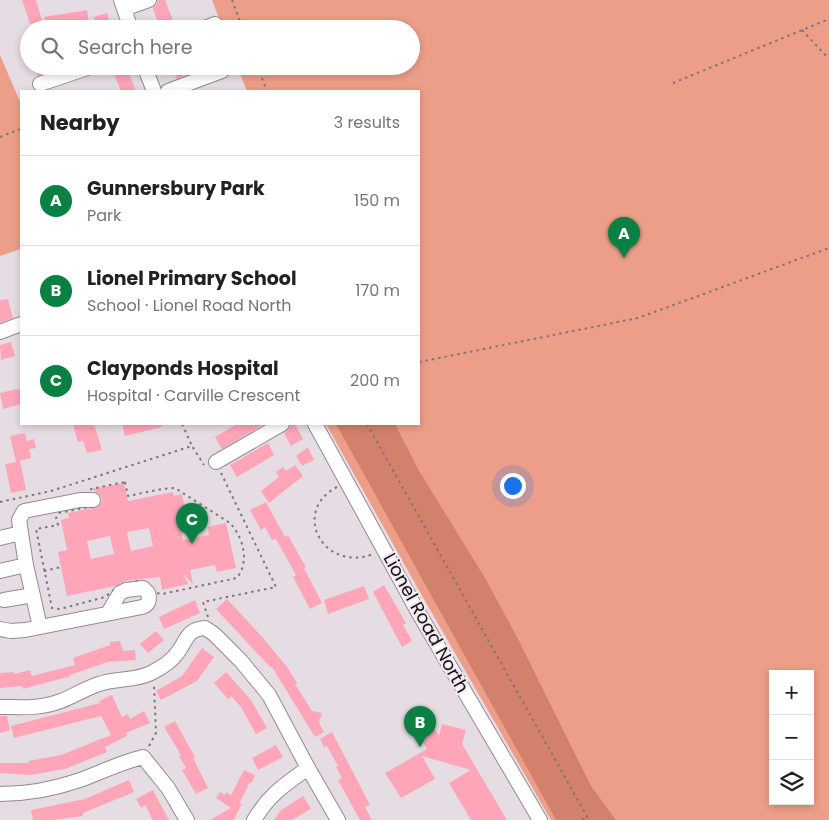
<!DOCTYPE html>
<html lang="en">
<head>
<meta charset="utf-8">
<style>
	:root { --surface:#fff; --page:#f6f6f6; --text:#202124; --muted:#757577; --line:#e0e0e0; --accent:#0b8043 }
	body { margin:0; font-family:Poppins,sans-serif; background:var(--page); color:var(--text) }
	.controls { position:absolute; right:15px; bottom:15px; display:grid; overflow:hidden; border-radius:0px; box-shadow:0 2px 8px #0003 }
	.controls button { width:45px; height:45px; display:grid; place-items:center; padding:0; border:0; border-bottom:1px solid var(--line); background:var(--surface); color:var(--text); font:25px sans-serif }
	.you { position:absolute; left:512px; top:485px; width:18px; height:18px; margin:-12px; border:4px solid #fff; border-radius:50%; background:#1a73e8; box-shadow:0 0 0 8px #1a73e833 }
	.badge { display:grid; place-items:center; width:32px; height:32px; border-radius:50%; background:var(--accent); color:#fff; font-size:16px; font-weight:700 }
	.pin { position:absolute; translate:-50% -41px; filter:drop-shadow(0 1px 2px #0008) }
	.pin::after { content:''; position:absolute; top:26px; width:18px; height:15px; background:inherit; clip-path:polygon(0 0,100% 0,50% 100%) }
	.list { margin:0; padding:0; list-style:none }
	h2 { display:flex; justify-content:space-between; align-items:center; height:65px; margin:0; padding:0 20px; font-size:21px }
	h2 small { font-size:16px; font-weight:400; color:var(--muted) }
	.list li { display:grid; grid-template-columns:32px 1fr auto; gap:15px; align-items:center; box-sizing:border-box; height:90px; padding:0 20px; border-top:1px solid var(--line) }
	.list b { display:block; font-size:19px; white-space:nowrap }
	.list p { margin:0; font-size:16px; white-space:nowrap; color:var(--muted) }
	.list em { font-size:16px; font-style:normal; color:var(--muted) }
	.icon { flex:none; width:28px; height:28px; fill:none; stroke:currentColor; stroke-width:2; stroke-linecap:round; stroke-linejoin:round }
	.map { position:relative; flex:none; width:829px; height:820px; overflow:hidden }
	.search { position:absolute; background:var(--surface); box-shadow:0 2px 8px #0003; left:20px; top:20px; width:400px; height:55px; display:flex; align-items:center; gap:12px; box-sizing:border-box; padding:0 18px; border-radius:28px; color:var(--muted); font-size:19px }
	.panel { position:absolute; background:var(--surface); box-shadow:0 2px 8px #0003; left:20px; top:90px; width:400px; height:335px; border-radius:0px }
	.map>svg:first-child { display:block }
	.green { fill:#ed9e89; fill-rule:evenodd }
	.forest { fill:#d3816c }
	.building { fill:#fea5b8; fill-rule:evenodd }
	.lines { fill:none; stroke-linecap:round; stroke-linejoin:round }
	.minor-casing { stroke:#948b92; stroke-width:16 }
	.path { stroke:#7c767a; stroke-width:2; stroke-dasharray:2.5 4; stroke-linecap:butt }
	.minor { stroke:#fff; stroke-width:14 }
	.labels { text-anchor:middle; stroke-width:4; stroke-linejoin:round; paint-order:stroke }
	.street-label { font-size:18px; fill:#151214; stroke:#f3e9f0 }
</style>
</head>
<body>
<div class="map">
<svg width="829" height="820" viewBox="0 0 829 820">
	<rect width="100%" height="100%" fill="#e6dce3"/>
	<path class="green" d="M212,0H829V820H551L417,587L326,424H419V91H247L237,66H411V29H223ZM773,674H810V801H773Z
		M0,55L21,104V249L0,256Z"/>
	<path class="forest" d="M336,424H395L418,469L485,578L517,637L591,786L616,820H556Z"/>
	<path class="building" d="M22,0H36L42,20L30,24Z
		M158,0H165L176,29H160L153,8L156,5Z
		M87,10L89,23L59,29H46L44,17Z
		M107,13L112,29H98L94,17Z
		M34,66H65L38,76Z
		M111,66H126L136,91H121Z
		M172,66H188L191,73L177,79Z
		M8,299L13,318L0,323V300Z
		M11,342L15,356L1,360L0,345Z
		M17,389V390L21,389V404L3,409L0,393Z
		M73,424H94L102,450L87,453L83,441L78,442Z
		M122,424H161L162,427L125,436Z
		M237,424H264L222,449L215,437Z
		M291,424H295L303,439L291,446L284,433L289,429Z
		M25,433L27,441L34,439L36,448L29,449L31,458L18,461H20L26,490L11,493L5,464L16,462L10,436Z
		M268,443L274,455L237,477L230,465Z
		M308,447L314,460L302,466L296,456Z
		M295,465L303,476L269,503L261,491L279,477L276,472L283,467L286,471Z
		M124,483L128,501L173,492L174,496L182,494L186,514L178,516L183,540L209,535L208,527L226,523L236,568L217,572L215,565L190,570L193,584L183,574L188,584L162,590L160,577L125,581L115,586L67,596L58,552L67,550L61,520L69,518L68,513L98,507L102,500L101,496L92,489ZM149,528L153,546L131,551L127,532ZM110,536L114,554L91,559L87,541Z
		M266,502L285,537L288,535L300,557L306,567L304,568L322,603L310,609L293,577L296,575L276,539L272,540L265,527L261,530L250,510Z
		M384,585L406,623L403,625L412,641L402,647L373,592Z
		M364,586L369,599L328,614L324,600Z
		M227,599L264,639L287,667L297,683L295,684L312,711L322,713L319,723L324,732L315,737L272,667L271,668L216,609Z
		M195,600L200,613L164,629L159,617Z
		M156,631L164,640L148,653L140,644Z
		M120,641L123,651L135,650L136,660L108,662L70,675L71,676L23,689L22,686L0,688V673L14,672V674L30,670L32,676L75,665L73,658L110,645V642Z
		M202,648L214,657L197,681L161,700L156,691L182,676Z
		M226,672L251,700L267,728L256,734L241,707L231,696L228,699L214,683Z
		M112,695L122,717L127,714L130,719L144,711L150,723L126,733L127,736L105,747L107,752L65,769L30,775L0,773V763H29L28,761L61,755L111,735L101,716L14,738L11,726L100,703L99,701Z
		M0,716H7L10,730L0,733Z
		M175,721L195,757L193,758L208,788L196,794L182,770L186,768L179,756L181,755L164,727Z
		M442,724L466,730L462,744L507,820H471L449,783L471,770L422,756L435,779L401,798L385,773L427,749L420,737L435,729L439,736Z
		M332,732L370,805L365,807L372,820H360L338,780L342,778L336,767L338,766L327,746L324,747L320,739Z
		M276,745L283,757L258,770L252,758Z
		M244,770L255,775L252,783L250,782L239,804L242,803L234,820H210L231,808L216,798L220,792L225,795L226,792L231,795Z
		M129,780L134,792L83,813V816L53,820H33L31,810L85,799Z
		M153,790L169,820H153L145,805L141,808L136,799Z
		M303,796L311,809L292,820H274L280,811Z"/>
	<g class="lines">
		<g class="minor-casing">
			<path id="minor" d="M121,0L131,29
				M124,9L149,0
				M202,29L215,24
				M144,66L154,91
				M40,84L93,66
				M168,91L222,71
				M0,332L21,324
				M315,424L418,612L540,820
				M216,462L282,424
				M0,538L21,533
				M0,571L26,565
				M4,600L33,595
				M40,627L26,565L19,520L24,511L80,500H93
				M0,629L11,631L25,630L142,607C149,605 150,599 148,593L143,588L126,590L120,593L108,613
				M0,707C21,707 40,709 61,701C74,696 86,688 99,684C117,678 135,681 151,673C161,668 172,661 178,652C187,640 187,629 205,628L214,634L241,661L269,695L308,768L338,820
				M0,794C28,794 54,789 80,780C102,772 119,763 143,757L168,788L187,820
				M254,820C269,795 284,785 308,768"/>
		</g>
		<path class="path" d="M232,0L243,29
			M802,30L829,59
			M257,66L267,91
			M673,83L829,19
			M0,137L21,129
			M419,362L638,318L829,248
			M182,424L192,446
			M367,424L589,820
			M125,482L128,496L162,489L175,488L230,523C243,537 250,561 237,578L162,594L156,593L144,582L137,581L120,585L105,597L60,609L52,608L36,529L58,525L56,518L59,513L94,506L91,489Z
			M337,487C290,512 324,573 373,554
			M0,502L51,491L192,446L204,465
			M44,571L61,567
			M208,617L203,602L276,587L221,473
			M149,746L156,733L154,685
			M582,820L586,817"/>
		<use href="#minor" class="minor"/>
	</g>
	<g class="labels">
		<g class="street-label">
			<text transform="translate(426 623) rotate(61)" y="6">Lionel Road North</text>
		</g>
	</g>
</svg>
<div class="controls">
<button>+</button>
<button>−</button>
<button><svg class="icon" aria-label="layers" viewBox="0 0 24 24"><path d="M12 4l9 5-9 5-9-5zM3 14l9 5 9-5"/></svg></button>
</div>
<div class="you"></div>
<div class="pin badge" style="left:624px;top:258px">A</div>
<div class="pin badge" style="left:420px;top:747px">B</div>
<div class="pin badge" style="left:192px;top:544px">C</div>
<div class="search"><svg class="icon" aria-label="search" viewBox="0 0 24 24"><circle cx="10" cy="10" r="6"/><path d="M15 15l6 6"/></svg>Search here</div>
<section class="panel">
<h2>Nearby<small>3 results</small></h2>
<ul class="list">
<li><span class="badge">A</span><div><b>Gunnersbury Park</b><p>Park</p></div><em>150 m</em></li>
<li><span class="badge">B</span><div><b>Lionel Primary School</b><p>School · Lionel Road North</p></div><em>170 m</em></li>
<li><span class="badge">C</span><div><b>Clayponds Hospital</b><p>Hospital · Carville Crescent</p></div><em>200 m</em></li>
</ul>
</section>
</div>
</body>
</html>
